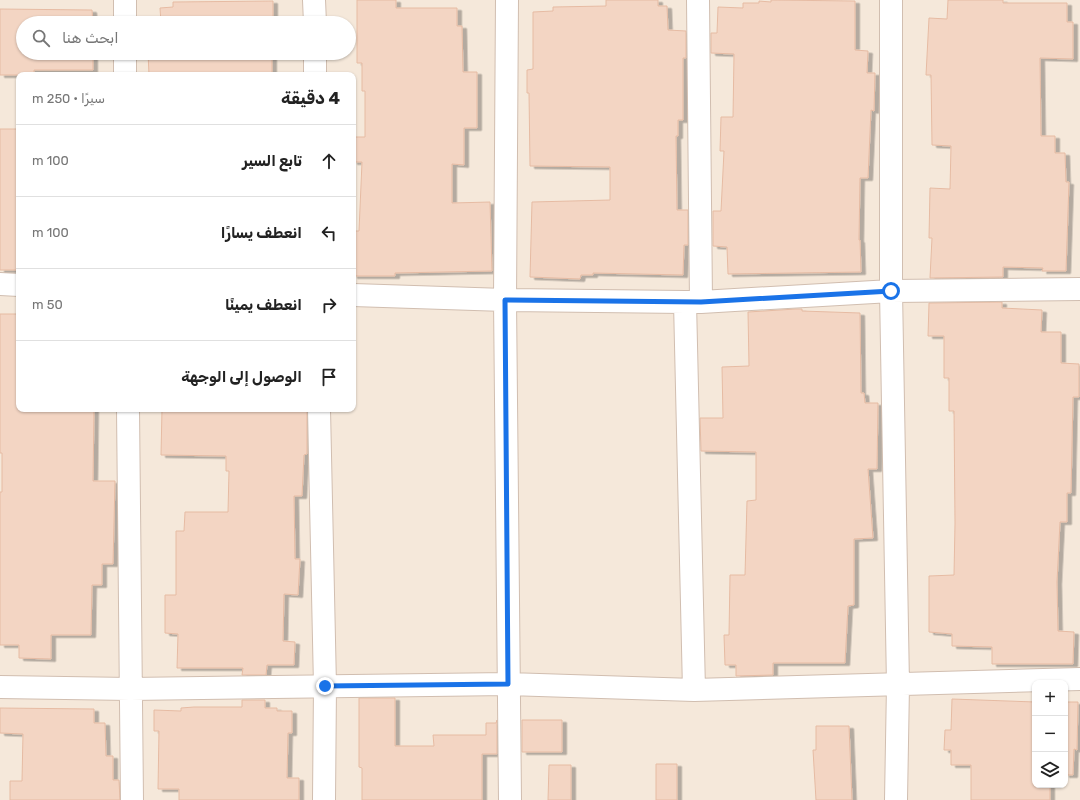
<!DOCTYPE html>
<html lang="ar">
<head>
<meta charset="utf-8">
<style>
	:root { --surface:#fff; --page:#f6f6f6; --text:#222; --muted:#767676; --line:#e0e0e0 }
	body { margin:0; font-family:Rubik,"Noto Sans Arabic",sans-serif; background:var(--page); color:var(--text); direction:rtl }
	.controls { position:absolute; right:12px; bottom:12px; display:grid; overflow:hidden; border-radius:8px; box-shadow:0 1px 3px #0004 }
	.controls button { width:36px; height:36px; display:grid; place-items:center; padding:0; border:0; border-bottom:1px solid var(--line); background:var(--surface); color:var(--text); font:20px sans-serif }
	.stop { position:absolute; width:12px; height:12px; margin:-9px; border:3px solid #1a73e8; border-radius:50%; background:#fff }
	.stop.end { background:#1a73e8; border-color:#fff; box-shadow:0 1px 4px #0008 }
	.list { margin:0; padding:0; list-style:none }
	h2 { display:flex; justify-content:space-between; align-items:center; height:52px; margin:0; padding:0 16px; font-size:17px }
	h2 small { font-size:13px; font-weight:400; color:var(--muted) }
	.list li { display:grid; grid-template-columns:26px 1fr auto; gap:12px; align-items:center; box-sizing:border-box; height:72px; padding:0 16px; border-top:1px solid var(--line) }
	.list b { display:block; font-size:15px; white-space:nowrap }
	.list em { font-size:13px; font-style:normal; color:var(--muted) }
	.icon { flex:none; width:22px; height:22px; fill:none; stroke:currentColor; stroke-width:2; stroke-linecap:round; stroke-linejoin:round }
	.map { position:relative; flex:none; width:1080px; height:800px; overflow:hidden; direction:ltr }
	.search { position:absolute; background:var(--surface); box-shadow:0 1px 3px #0004; left:16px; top:16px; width:340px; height:44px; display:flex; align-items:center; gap:10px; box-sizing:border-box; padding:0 14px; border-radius:22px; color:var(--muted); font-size:15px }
	.panel { position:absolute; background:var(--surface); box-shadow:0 1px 3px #0004; left:16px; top:72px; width:340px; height:340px; border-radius:8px; direction:rtl }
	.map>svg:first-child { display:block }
	.residential { fill:#f5e8da; fill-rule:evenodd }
	.building { fill:#f3d5c3; stroke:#e6bba3; filter:url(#shadow) }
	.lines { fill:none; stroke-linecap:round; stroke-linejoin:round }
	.minor-casing { stroke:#d1beb0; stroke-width:24 }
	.minor { stroke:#fff; stroke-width:22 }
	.route { stroke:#1a73e8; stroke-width:5 }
</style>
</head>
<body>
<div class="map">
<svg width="1080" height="800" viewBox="0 0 1080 800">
	<defs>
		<filter id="shadow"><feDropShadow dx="4.5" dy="2.5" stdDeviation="0" flood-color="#0004"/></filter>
	</defs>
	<rect width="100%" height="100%" fill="#fdf6ec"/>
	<path class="residential" d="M0,0H1080V800H0ZM23,23H349V53H23ZM19,75H353V409H19ZM1035,683H1065V785H1035Z"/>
	<path class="building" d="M357,0H396V8H457V26H462L463,72H477V128H464V165L452,164V203L490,202L492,271L395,273V276H353V231H359L362,162H353V137H365V91H362V63H357Z
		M606,0H658V6H667L668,30L686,31V58H683V120H678V136H676L677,210H688V245H684L683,275L593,273V275H581L580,279L530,277L532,202L610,200V167L530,166L529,93H527V70L533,69V12L553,11V7L606,6Z
		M771,0L855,1V50L868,51L867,73H875L874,111L871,110L868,178H860L859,240H860L861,272L728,274L727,247L713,246V211H721L724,151H720L721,117H733L734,54L711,53V33H717L718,7L743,8V3H759V1L771,2Z
		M948,0H1003V3H1067V22H1073V59L1040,58L1041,136H1055V153H1065L1066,182H1069L1066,271H1042L1043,268L1003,267V277L930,278L932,238H929L930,188L950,189L951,146L932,145L931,75H926L929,18L947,19Z
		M273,1V23H161L160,8L173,7V2Z
		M0,9L92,10L93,23H23V53H93V70H34V75H0Z
		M148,53H272V75H149Z
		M0,129H19V270H0Z
		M1002,302V308L1042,310L1041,332H1061V363L1079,364V397H1073L1071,493H1067V522H1060L1057,582L1058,631L1074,632L1073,664H992V647L952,646V634L929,632V576L954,575L955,523L954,411H949V378H944V336H928L929,303Z
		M796,309H802V311L860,313L861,393H864L865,403H878L877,469H868L873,538L854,539V605L848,606L845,663H773V675L736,676V665H725L724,635H729L730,575H745L747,501L756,500V452L701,451L700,418H723L722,367L749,366L748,312Z
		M0,314H19V409H94L93,481H115L113,564H102V585H92L91,635H51V659L19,658V645H0V492H2V453H0Z
		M162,409H307V454L304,455L302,496H294L295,559H300L298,595L284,594L283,641L295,642L294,665H267L266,675H242L243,668H177L178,634L165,633V595H176V531H184L185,512H228L229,471H226V456L161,455Z
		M359,698H395V746H434L433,735H486V723H496L497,720V754H482V800H362V768L359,767Z
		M952,699L1035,702V785H1050V800H971V765H951V750H944L945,730H951Z
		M242,700H265V708H277V711H292V733H288L287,778H299V800H179V789H158L159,731H154V710L181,711V708L194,707H242Z
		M1065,702H1078L1077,750L1074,749L1073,775H1065Z
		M0,708L94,709V723H105L106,756H113V780H119L120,800H10V781H22L23,734L0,733Z
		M522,720H562V752H522Z
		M816,726H849L852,800H816L813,750H816Z
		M656,764H677V800H656Z
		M549,765H571V800H548Z"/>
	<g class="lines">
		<g class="minor-casing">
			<path id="minor" d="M125,0V23
				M314,0L315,23
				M507,0L505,300L510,800
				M891,0V291L898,685L896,800
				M125,53V75
				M315,53V75
				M0,284L19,285
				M353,295L505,300L685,302
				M701,302L891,291L1080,289
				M128,409L132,800
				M319,409L325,686L324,800
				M0,687L130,689L508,684L694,690L1080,679
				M694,690L685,302H701L698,0"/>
		</g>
		<use href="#minor" class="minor"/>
	</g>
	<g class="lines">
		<path class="route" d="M325,686L508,684L505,300L701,302L891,291"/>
	</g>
</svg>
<div class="controls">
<button>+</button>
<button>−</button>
<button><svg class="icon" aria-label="layers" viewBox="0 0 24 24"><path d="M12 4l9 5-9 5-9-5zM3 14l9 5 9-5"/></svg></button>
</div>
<div class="stop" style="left:891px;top:291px"></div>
<div class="stop end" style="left:325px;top:686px"></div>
<div class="search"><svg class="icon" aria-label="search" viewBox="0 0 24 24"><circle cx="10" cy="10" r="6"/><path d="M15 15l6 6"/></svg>ابحث هنا</div>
<section class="panel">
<h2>4 دقيقة<small>سيرًا · 250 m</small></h2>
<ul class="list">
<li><svg class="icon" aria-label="ahead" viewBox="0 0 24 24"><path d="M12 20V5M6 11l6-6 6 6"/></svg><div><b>تابع السير</b></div><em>100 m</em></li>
<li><svg class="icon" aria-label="left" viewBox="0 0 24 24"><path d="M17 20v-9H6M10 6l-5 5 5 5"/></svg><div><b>انعطف يسارًا</b></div><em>100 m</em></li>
<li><svg class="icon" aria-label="right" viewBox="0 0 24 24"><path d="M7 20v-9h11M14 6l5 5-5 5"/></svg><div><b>انعطف يمينًا</b></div><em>50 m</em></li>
<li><svg class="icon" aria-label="arrive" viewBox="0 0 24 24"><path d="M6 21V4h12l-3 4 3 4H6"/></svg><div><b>الوصول إلى الوجهة</b></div></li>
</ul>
</section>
</div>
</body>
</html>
